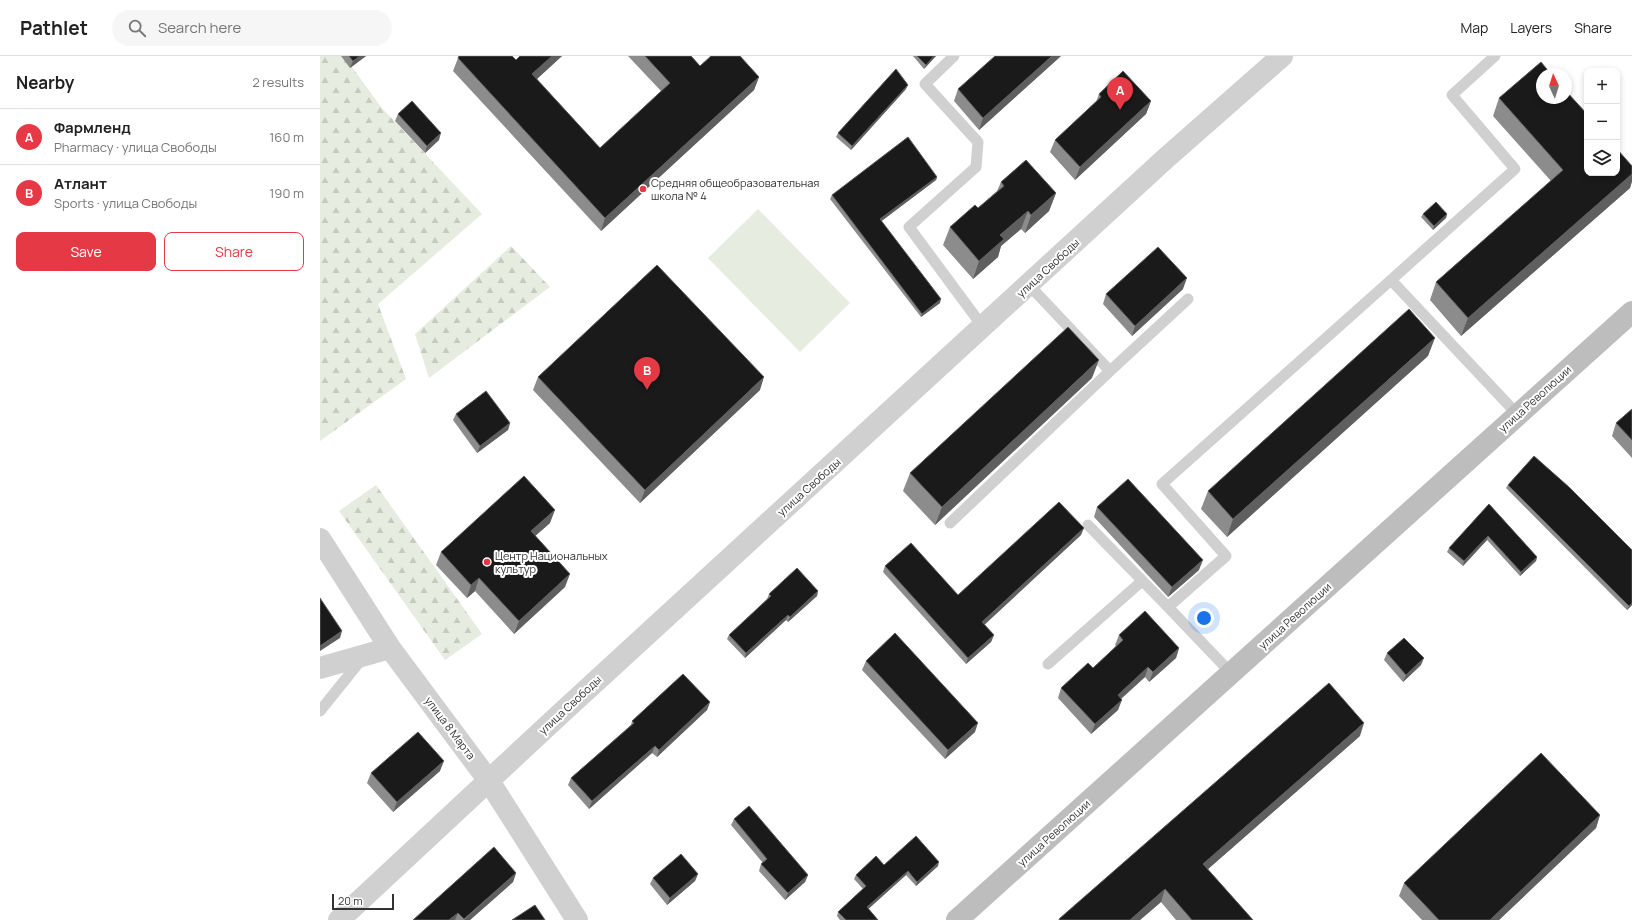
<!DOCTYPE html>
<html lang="en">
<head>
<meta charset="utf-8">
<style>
	:root { --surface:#fff; --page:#f6f6f6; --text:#222; --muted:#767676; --line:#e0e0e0; --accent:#e63946 }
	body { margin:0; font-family:Manrope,sans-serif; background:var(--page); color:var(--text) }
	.controls { position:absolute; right:12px; top:12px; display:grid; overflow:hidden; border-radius:8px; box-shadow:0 2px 6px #0003 }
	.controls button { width:36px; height:36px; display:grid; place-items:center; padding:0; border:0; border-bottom:1px solid var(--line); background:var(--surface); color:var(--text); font:20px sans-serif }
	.compass { position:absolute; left:1216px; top:12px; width:36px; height:36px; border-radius:50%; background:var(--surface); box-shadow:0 2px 6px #0003; rotate:356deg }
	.scale { position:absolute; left:12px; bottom:10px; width:62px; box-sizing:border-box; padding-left:4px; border:2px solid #333; border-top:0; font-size:11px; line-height:14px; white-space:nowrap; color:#333; -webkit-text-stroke:3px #fff; paint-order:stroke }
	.you { position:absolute; left:884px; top:562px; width:14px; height:14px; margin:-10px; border:3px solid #fff; border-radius:50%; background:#1a73e8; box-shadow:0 0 0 6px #1a73e833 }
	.badge { display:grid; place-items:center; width:26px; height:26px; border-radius:50%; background:var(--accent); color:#fff; font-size:13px; font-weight:700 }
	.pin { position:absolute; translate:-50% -33px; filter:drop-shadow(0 1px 2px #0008) }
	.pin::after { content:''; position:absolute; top:21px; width:14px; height:12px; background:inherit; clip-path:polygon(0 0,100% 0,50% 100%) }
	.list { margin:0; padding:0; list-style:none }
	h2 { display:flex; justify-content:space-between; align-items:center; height:52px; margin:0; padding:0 16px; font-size:17px }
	h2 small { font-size:13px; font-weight:400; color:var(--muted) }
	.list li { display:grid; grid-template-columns:26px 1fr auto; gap:12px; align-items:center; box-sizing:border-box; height:56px; padding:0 16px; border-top:1px solid var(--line) }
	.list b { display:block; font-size:15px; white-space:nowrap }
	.list p { margin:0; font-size:13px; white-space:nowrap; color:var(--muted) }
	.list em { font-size:13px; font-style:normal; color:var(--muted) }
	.actions { display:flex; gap:8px; padding:12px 16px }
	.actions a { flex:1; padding:9px 0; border:1px solid var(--accent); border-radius:8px; text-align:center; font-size:14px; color:var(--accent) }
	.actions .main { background:var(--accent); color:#fff }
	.icon { flex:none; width:22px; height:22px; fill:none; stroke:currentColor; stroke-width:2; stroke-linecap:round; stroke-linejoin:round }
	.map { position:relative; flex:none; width:1312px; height:864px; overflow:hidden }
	header { display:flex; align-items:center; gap:24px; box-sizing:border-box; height:56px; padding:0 20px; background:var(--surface); border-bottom:1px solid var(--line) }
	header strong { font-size:19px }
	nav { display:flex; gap:22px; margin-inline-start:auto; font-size:14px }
	.search { width:280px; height:36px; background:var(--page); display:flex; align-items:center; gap:10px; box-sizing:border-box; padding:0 14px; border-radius:22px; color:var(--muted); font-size:15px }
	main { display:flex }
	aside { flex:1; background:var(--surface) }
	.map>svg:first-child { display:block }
	.green { fill:#e6ecdf }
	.forest { fill:url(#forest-firs) }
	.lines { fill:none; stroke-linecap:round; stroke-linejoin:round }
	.service { stroke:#d0d0d0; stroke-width:11 }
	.minor { stroke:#d0d0d0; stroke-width:22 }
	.tertiary { stroke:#d0d0d0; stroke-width:22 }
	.secondary { stroke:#bdbdbd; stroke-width:22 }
	.wall { fill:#8c8c8c }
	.shaded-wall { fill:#5f5f5f }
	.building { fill:#1a1a1a; stroke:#5f5f5f }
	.poi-dot { fill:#e63946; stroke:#fff; stroke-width:1.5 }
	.labels { text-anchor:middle; stroke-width:4; stroke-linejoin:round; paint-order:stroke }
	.poi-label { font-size:11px; fill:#333; stroke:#fff; text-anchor:start }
	.street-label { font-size:11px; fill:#333; stroke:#fff }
</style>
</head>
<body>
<header>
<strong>Pathlet</strong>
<div class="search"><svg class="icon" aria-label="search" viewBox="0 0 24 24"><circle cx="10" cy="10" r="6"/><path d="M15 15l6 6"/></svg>Search here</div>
<nav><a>Map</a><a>Layers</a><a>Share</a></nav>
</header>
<main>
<aside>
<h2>Nearby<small>2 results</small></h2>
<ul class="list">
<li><span class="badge">A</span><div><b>Фармленд</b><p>Pharmacy · улица Свободы</p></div><em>160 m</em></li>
<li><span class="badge">B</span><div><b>Атлант</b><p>Sports · улица Свободы</p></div><em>190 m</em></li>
</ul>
<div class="actions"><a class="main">Save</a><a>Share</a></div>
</aside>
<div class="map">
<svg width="1312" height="864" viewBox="0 0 1312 864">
	<defs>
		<pattern id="forest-firs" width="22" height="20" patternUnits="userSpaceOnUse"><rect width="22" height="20" fill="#e6ecdf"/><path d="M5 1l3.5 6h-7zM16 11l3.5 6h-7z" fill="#c6cbc0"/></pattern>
	</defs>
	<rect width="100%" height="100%" fill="#fff"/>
	<path class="green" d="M438,153L530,247L480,296L388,202Z"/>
	<path class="forest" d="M0,0H24L61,51L162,158L58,248L86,323L0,385Z
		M191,190L230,231L109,322L95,278Z
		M56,429L162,578L125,604L19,455Z"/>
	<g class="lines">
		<path class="service" d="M634,0L605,28L658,86L656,111L589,171L663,271
			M1175,0L1132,39L1195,113L1071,224L1198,359
			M790,315L868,243
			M630,467L790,315L709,229
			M768,469L848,551
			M728,608L822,525
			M911,617L848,551L906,500L842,428L1071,224
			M0,655L41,604"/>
		<path class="minor" d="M0,483L70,592L169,725L257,864
			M0,612L70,592"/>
		<path class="tertiary" d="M19,864L237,661L845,103L962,0"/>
		<path class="secondary" d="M637,864L1312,256"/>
	</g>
	<path class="wall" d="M21,0H46L30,12Z
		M200,0H242L217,23L280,92L341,35L308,0H371L380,10L439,21L434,34L281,175L133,15L138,2L196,4Z
		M593,0H616L604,13Z
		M741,0L659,74L634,45L638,33Z
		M586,33L531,94L516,81L518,77Z
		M779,38L831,45L826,58L755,124L730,96L735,84L776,46Z
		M1179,42L1312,110V125L1310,132L1141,280L1110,244L1116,226L1231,125L1173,60Z
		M78,58L119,84L105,97L75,65Z
		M617,121L616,124L561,165L620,247L601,261L510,143L512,139Z
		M681,126L736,137L729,155L705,177L701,173L681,190L678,201L653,223L623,189L630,171L658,152L677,135Z
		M1103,158H1127L1126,162L1113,174L1101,161Z
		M863,233L812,280L783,248L786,238Z
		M1108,300L907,481L881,453L888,435Z
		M218,321L440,334L320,447L213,334Z
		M772,322L615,469L583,435L590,417Z
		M1312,353V402L1292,380L1296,367Z
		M136,358L190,367L188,374L157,397L133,364Z
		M1188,429L1312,494V549L1307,554L1186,432Z
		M1169,448L1217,501L1216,505L1200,520L1167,484L1143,510L1127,496L1129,492Z
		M777,451L879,514L848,541L774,461Z
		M230,467L215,480L245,531L194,578L155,535L147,542L116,509L121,496Z
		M761,479L664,568L674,579L671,586L646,608L563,516L565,510L638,539Z
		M498,535L497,540L468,566L466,564L425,602L407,583L409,579L447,543L449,538Z
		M799,579L859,592L856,602L829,626L825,621L801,643L798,654L771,678L738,642L741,632L773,612L796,590L795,589Z
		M1067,597L1101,609L1083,626L1064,604Z
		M546,605L655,676L625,703L542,614Z
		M390,646L387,654L337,701L332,697L269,753L248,729L251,722L311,669L312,665Z
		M1040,680L888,813L933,864H856L841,846L820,864H738L739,863Z
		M120,715L73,756L47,727L51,717Z
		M1280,759L1276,772L1179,864H1102L1079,840L1084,827Z
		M414,763L488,819L485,826L465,844L439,815L441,808L443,807L411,769Z
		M564,809L618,810L596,830L586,819L548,853L558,864H520L517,860L518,856L543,833L534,823L536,819Z
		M196,817L193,826L150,864H93Z
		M378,818L375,825L347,849L330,828L333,822Z"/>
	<path class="shaded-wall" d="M40,0H46L30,12L33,5Z
		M232,0H242L208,31L212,18Z
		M614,0H616L604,13L606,9Z
		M732,0H741L659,74L663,62Z
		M439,21L434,34L281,175L285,162Z
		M588,29L586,33L531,94L532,90Z
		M831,45L826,58L755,124L760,111Z
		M121,77L119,84L105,97L107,90Z
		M1312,118V125L1310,132L1141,280L1148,262Z
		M617,121L616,124L559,167L560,163Z
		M736,137L729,155L705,177L711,159Z
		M708,155L701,173L681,190L678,201L653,223L659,205L680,179Z
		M1127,158L1126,162L1113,174L1114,170Z
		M867,222L863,233L812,280L815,270Z
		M621,243L620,247L601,261L602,258Z
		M1115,282L1108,300L907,481L913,463Z
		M779,304L772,322L615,469L622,451Z
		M444,321L440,334L320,447L325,434Z
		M190,367L188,374L157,397L160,390Z
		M235,454L230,467L206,488L211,475Z
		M764,472L761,479L660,573L662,566Z
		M1168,480L1167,484L1143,510L1144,505Z
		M1217,501L1216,505L1200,520L1201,516Z
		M883,504L879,514L848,541L852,531Z
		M250,518L245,531L194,578L199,565Z
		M159,522L155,535L147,542L151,529Z
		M498,535L497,540L468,566L470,561Z
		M1312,547V549L1307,554L1309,550Z
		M468,559L466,564L425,602L426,597Z
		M22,575L20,582L0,595V590Z
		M674,579L671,586L646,608L648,602Z
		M859,592L856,602L829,626L833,616Z
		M1104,602L1101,609L1083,626L1086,619Z
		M828,611L825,621L794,649L798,639Z
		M802,644L798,654L771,678L775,668Z
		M390,646L387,654L337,701L339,694Z
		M658,667L655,676L625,703L628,694Z
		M1044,667L1040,680L879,821L883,808Z
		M335,690L332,697L269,753L272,745Z
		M124,705L120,715L73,756L77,746Z
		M1280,759L1276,772L1179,864H1170Z
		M619,806L618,810L596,830L597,826Z
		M588,815L586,819L545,856L547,851Z
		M196,817L193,826L150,864H144Z
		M378,818L375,825L347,849L350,842Z
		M488,819L485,826L465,844L468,837Z
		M845,833L841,846L820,864H810Z
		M138,857L135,864H129Z"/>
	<path class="building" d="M29,0H40L33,5Z
		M139,0H192L196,4L200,0H232L212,18L280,92L350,27L325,0H371L380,10L391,0H420L439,21L285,162L138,2Z
		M597,0H614L606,9Z
		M675,0H732L663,62L638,33Z
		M1221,6L1231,18H1222V42H1246V35L1267,58V117H1297V93L1312,110V118L1148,262L1116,226L1243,114L1179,42Z
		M576,13L588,29L532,90L518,77Z
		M803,15L831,45L760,111L735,84L781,41L779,38Z
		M92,45L121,77L107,90L78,58Z
		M588,81L617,121L560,163L621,243L602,258L512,139Z
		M706,104L736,137L711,159L708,155L680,179L684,183L659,205L630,171L655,149L658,152L684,130L681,126Z
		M1116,146L1127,158L1114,170L1103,158Z
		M838,191L867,222L815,270L786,238Z
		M337,209L444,321L325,434L218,321Z
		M1089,253L1115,282L913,463L888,435Z
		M748,271L779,304L622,451L590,417Z
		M166,335L190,367L160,390L136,358Z
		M1312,353V384L1296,367Z
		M1214,400L1249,431L1312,494V547L1309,550L1188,429Z
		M204,420L235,454L211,475L250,518L199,565L159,522L151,529L121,496Z
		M808,423L883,504L852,531L777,451Z
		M739,446L764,472L662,566L674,579L648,602L565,510L591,487L638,539Z
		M1169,448L1217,501L1201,516L1168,480L1144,505L1129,492Z
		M477,512L498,535L470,561L468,559L426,597L409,579L451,540L449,538Z
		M0,542L22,575L0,590Z
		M825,555L859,592L833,616L828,611L798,639L802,644L775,668L741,632L768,607L773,612L803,584L799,579Z
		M575,577L658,667L628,694L546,605Z
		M1084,582L1104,602L1086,619L1067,597Z
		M363,618L390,646L339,694L335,690L272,745L251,722L314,667L312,665Z
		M1009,627L1044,667L883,808L933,864H872L845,833L810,864H740L739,863Z
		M98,676L124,705L77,746L51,717Z
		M1221,697L1280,759L1170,864H1119L1084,827Z
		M429,750L488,819L468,837L441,808L447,803L414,763Z
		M596,780L619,806L597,826L588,815L547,851L558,864H526L518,856L546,830L536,819L556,800L564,809Z
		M174,791L196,817L144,863L138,857L129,864H93Z
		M361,798L378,818L350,842L333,822Z
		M215,849L225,864H192Z"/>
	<g class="poi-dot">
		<circle cx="323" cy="133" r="4"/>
		<circle cx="167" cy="506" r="4"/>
	</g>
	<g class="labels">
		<g class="poi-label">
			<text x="331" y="131">Средняя общеобразовательная<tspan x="331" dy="13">школа № 4</tspan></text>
			<text x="175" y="504">Центр Национальных<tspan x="175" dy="13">культур</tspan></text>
		</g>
		<g class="street-label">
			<text transform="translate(728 212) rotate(-43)" y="4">улица Свободы</text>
			<text transform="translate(1215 343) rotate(-42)" y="4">улица Революции</text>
			<text transform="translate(489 431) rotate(-42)" y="4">улица Свободы</text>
			<text transform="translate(975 560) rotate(-42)" y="4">улица Революции</text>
			<text transform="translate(250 649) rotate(-43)" y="4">улица Свободы</text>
			<text transform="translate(130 672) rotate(53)" y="4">улица 8 Марта</text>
			<text transform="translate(734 777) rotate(-42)" y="4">улица Революции</text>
		</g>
	</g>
</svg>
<div class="controls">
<button>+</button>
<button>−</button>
<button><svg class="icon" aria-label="layers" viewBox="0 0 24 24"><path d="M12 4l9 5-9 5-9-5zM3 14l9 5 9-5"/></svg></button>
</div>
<svg class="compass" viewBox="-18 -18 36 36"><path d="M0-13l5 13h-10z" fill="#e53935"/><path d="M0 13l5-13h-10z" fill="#767676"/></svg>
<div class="scale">20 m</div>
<div class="you"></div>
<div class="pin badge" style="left:800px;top:54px">A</div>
<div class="pin badge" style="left:327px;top:334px">B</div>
</div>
</main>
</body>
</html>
